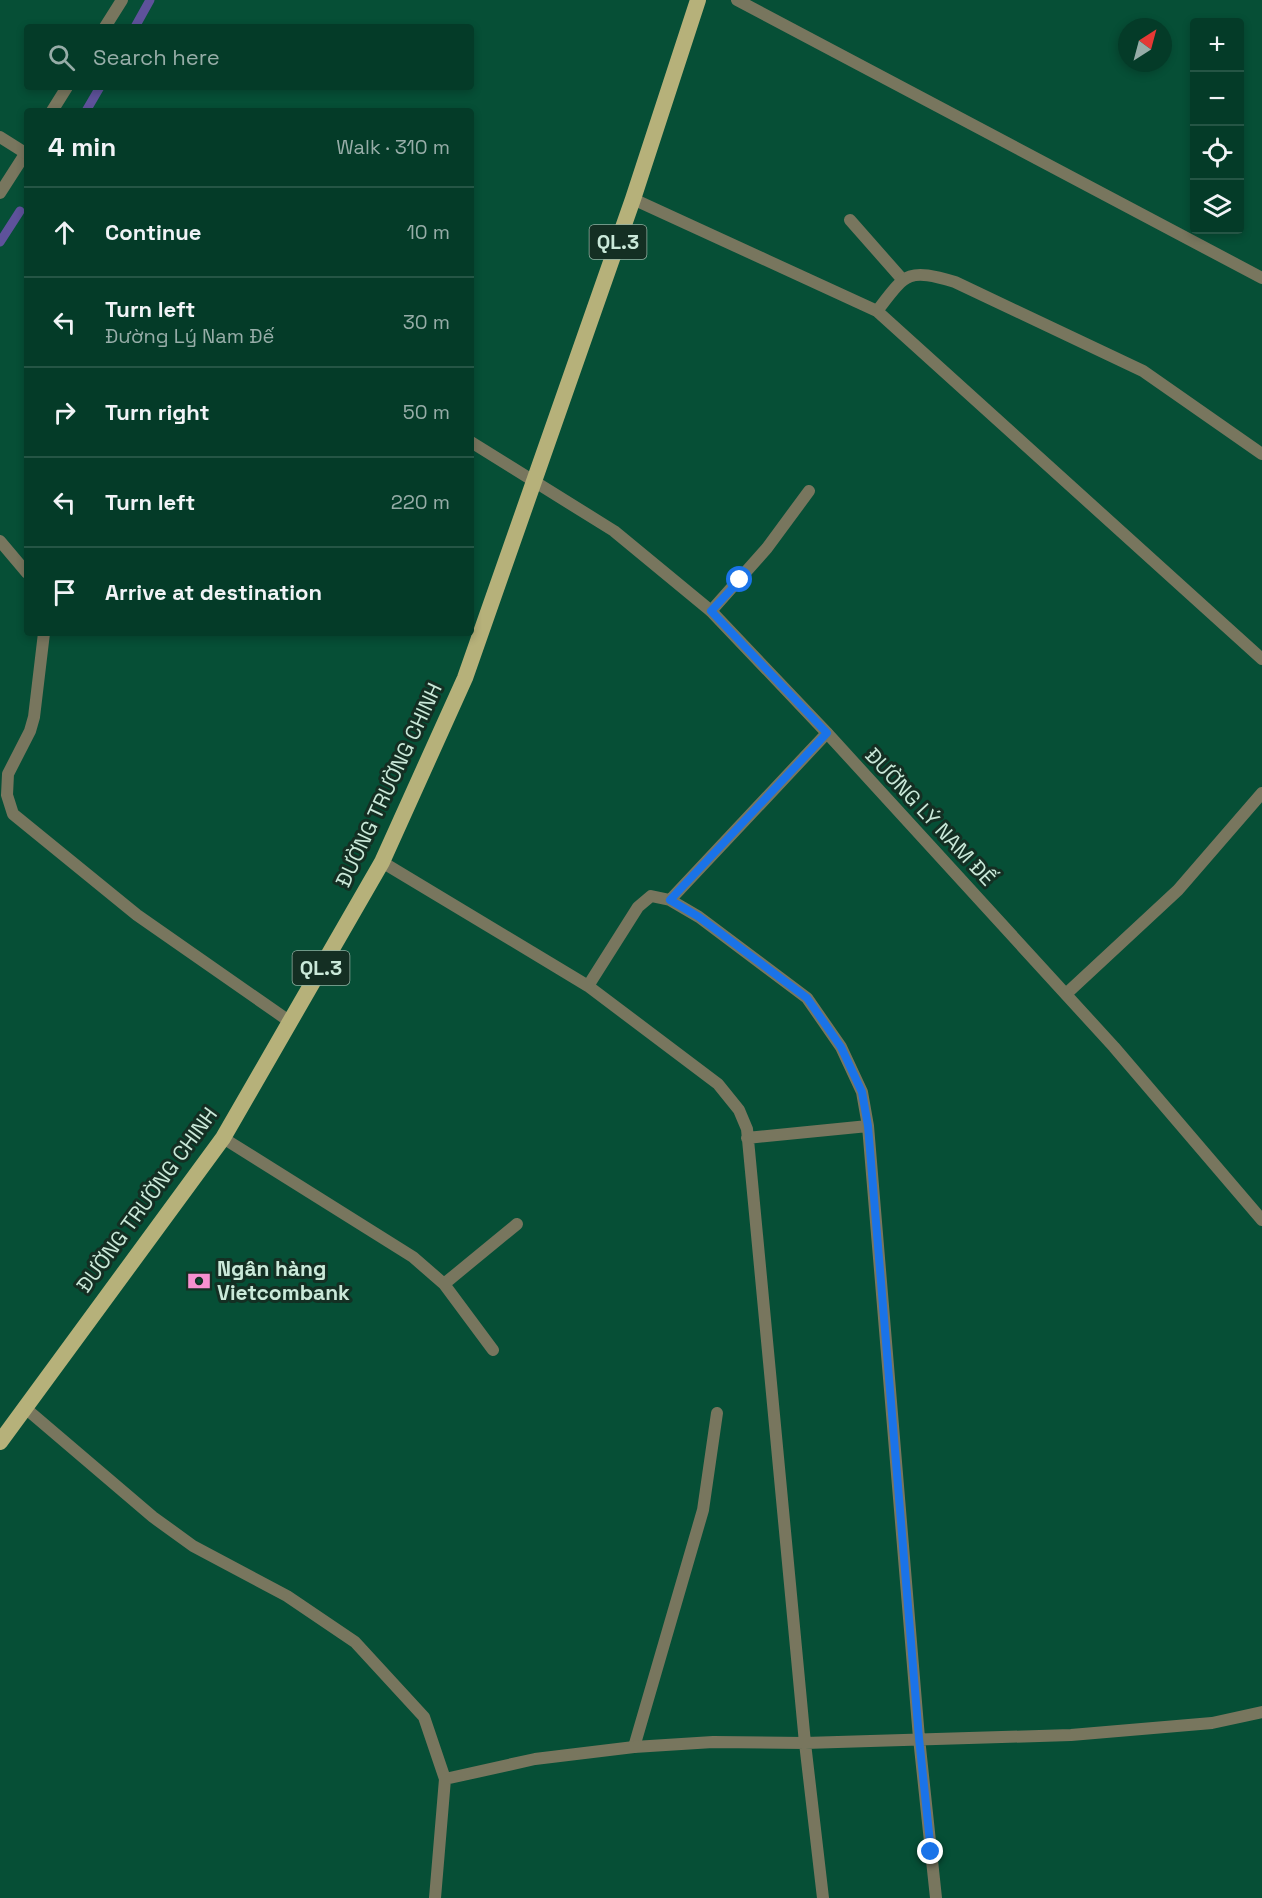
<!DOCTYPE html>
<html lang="en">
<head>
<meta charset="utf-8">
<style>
	:root { --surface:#043b28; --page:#0d4230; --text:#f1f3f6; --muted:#97ada8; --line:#255545 }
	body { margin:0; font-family:"Space Grotesk",sans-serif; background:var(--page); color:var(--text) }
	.controls { position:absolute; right:18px; top:18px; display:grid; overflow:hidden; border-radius:6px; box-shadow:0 3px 9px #0003 }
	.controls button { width:54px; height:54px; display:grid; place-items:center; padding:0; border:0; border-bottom:2px solid var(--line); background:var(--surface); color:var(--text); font:30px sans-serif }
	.compass { position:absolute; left:1118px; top:18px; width:54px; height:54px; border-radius:50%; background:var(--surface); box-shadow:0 3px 9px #0003; rotate:36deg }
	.stop { position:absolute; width:18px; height:18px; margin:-14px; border:4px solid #1a73e8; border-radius:50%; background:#fff }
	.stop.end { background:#1a73e8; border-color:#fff; box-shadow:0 2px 6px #0008 }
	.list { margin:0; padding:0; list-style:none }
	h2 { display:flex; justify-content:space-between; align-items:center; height:78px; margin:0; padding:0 24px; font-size:26px }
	h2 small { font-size:20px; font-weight:400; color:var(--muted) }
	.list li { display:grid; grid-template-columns:39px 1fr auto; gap:18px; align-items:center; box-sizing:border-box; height:90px; padding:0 24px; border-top:2px solid var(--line) }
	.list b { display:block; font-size:22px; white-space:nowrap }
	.list p { margin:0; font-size:20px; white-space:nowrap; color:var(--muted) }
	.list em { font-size:20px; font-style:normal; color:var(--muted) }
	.icon { flex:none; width:33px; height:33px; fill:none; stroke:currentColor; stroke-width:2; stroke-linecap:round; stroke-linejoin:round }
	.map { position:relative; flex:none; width:1262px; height:1898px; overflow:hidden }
	.search { position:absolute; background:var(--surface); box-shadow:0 3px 9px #0003; left:24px; top:24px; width:450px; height:66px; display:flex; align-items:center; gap:15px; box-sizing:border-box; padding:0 21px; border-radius:6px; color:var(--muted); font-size:22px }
	.panel { position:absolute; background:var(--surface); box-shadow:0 3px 9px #0003; left:24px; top:108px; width:450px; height:528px; border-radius:6px }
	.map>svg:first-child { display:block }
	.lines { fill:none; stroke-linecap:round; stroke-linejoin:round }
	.stream { stroke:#5e529b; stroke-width:9 }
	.service { stroke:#78765e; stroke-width:12 }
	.minor { stroke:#78765e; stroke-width:12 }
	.tertiary { stroke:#78765e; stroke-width:12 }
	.trunk { stroke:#b6b17a; stroke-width:16 }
	.route { stroke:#1a73e8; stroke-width:8 }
	.labels { text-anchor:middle; stroke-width:6; stroke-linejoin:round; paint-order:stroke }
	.shield { fill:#142f23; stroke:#93b1a2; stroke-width:1.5 }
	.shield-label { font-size:20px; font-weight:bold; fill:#cae9d9 }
	.street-label { font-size:21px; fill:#cae9d9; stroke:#142f23 }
	.poi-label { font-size:21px; font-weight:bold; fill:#cae9d9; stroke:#142f23; text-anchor:start }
</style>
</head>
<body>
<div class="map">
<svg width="1262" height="1898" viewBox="0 0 1262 1898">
	<rect width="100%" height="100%" fill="#064f36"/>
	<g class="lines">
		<path class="stream" d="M135,27L150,0
			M86,111L100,87
			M0,242L20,211"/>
		<path class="service" d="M850,220L902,279
			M0,541L27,573
			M711,611L767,548L809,491
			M44,633L34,717L30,731L8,774L7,795L13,814L137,915L289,1021
			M223,1138L413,1257L444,1284L493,1350
			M444,1284L517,1224
			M634,1747L703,1510L717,1413"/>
		<path class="minor" d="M737,0L1262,278
			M105,27L122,0
			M52,111L67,87
			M0,193L27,151
			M633,199L877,311L1262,659
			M877,311C906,273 907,268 955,282L1143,371L1262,454
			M382,862L588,986L718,1084L739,1110L747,1129L805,1743L823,1898
			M670,900L827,733
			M588,986L638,907L651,896L670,900L699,917L807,998L841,1047L862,1092L868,1126L919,1738L936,1898
			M1066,994L1178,890L1262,793
			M747,1138L868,1126
			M24,1407L153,1517L193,1546L287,1596L355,1642L424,1717L445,1779L435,1898
			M445,1779L535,1759L634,1747L713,1742L805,1743L1071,1735L1212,1723L1262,1712"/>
		<path class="tertiary" d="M0,137L27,154
			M471,442L614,531L711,611L827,733L1114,1047L1262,1220"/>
		<path class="trunk" d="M0,1442L223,1138L382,862L465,678L633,199L698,0"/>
	</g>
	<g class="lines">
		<path class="route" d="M740,580L711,611L827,733L670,900L699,917L807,998L841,1047L862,1092L868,1126L919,1738L931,1852"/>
	</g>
	<defs>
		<g id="bank-bare" transform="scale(1.8)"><path d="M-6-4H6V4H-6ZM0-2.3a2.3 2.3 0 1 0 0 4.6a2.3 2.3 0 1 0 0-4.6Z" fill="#f790cf" stroke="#142f23" stroke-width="2.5" paint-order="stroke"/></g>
	</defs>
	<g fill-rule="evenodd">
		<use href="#bank-bare" x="199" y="1281"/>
	</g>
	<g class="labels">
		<g class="shield">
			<rect x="589.5" y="225" width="57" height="34" rx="4.5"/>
			<rect x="292.5" y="951" width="57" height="34" rx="4.5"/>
		</g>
		<g class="shield-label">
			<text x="618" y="249">QL.3</text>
			<text x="321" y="975">QL.3</text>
		</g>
		<g class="street-label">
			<text transform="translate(389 785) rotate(-65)" y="7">ĐƯỜNG TRƯỜNG CHINH</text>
			<text transform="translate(930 817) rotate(47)" y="7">ĐƯỜNG LÝ NAM ĐẾ</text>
			<text transform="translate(147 1200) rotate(-54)" y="7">ĐƯỜNG TRƯỜNG CHINH</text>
		</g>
		<g class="poi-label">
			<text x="217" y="1276">Ngân hàng<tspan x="217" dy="24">Vietcombank</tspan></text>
		</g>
	</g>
</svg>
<div class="controls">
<button>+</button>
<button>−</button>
<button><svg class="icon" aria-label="locate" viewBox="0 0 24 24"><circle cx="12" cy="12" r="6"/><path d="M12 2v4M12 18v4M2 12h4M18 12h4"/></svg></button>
<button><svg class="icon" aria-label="layers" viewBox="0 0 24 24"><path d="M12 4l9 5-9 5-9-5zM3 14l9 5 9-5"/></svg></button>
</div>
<svg class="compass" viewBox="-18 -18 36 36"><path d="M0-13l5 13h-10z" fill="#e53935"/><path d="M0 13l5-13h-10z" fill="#97ada8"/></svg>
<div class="stop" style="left:740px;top:580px"></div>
<div class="stop end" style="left:931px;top:1852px"></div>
<div class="search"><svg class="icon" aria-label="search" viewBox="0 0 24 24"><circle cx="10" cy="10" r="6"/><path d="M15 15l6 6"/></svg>Search here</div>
<section class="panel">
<h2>4 min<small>Walk · 310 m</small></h2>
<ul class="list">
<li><svg class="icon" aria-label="ahead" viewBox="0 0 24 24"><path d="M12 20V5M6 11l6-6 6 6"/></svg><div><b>Continue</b></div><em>10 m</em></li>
<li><svg class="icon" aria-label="left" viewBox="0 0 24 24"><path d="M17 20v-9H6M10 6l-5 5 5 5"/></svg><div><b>Turn left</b><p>Đường Lý Nam Đế</p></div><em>30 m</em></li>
<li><svg class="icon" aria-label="right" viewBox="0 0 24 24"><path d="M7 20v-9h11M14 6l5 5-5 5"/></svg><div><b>Turn right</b></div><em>50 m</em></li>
<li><svg class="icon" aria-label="left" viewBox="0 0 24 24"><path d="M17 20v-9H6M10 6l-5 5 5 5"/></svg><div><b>Turn left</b></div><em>220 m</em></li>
<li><svg class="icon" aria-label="arrive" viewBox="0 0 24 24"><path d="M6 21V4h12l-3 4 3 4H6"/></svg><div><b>Arrive at destination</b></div></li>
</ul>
</section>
</div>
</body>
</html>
